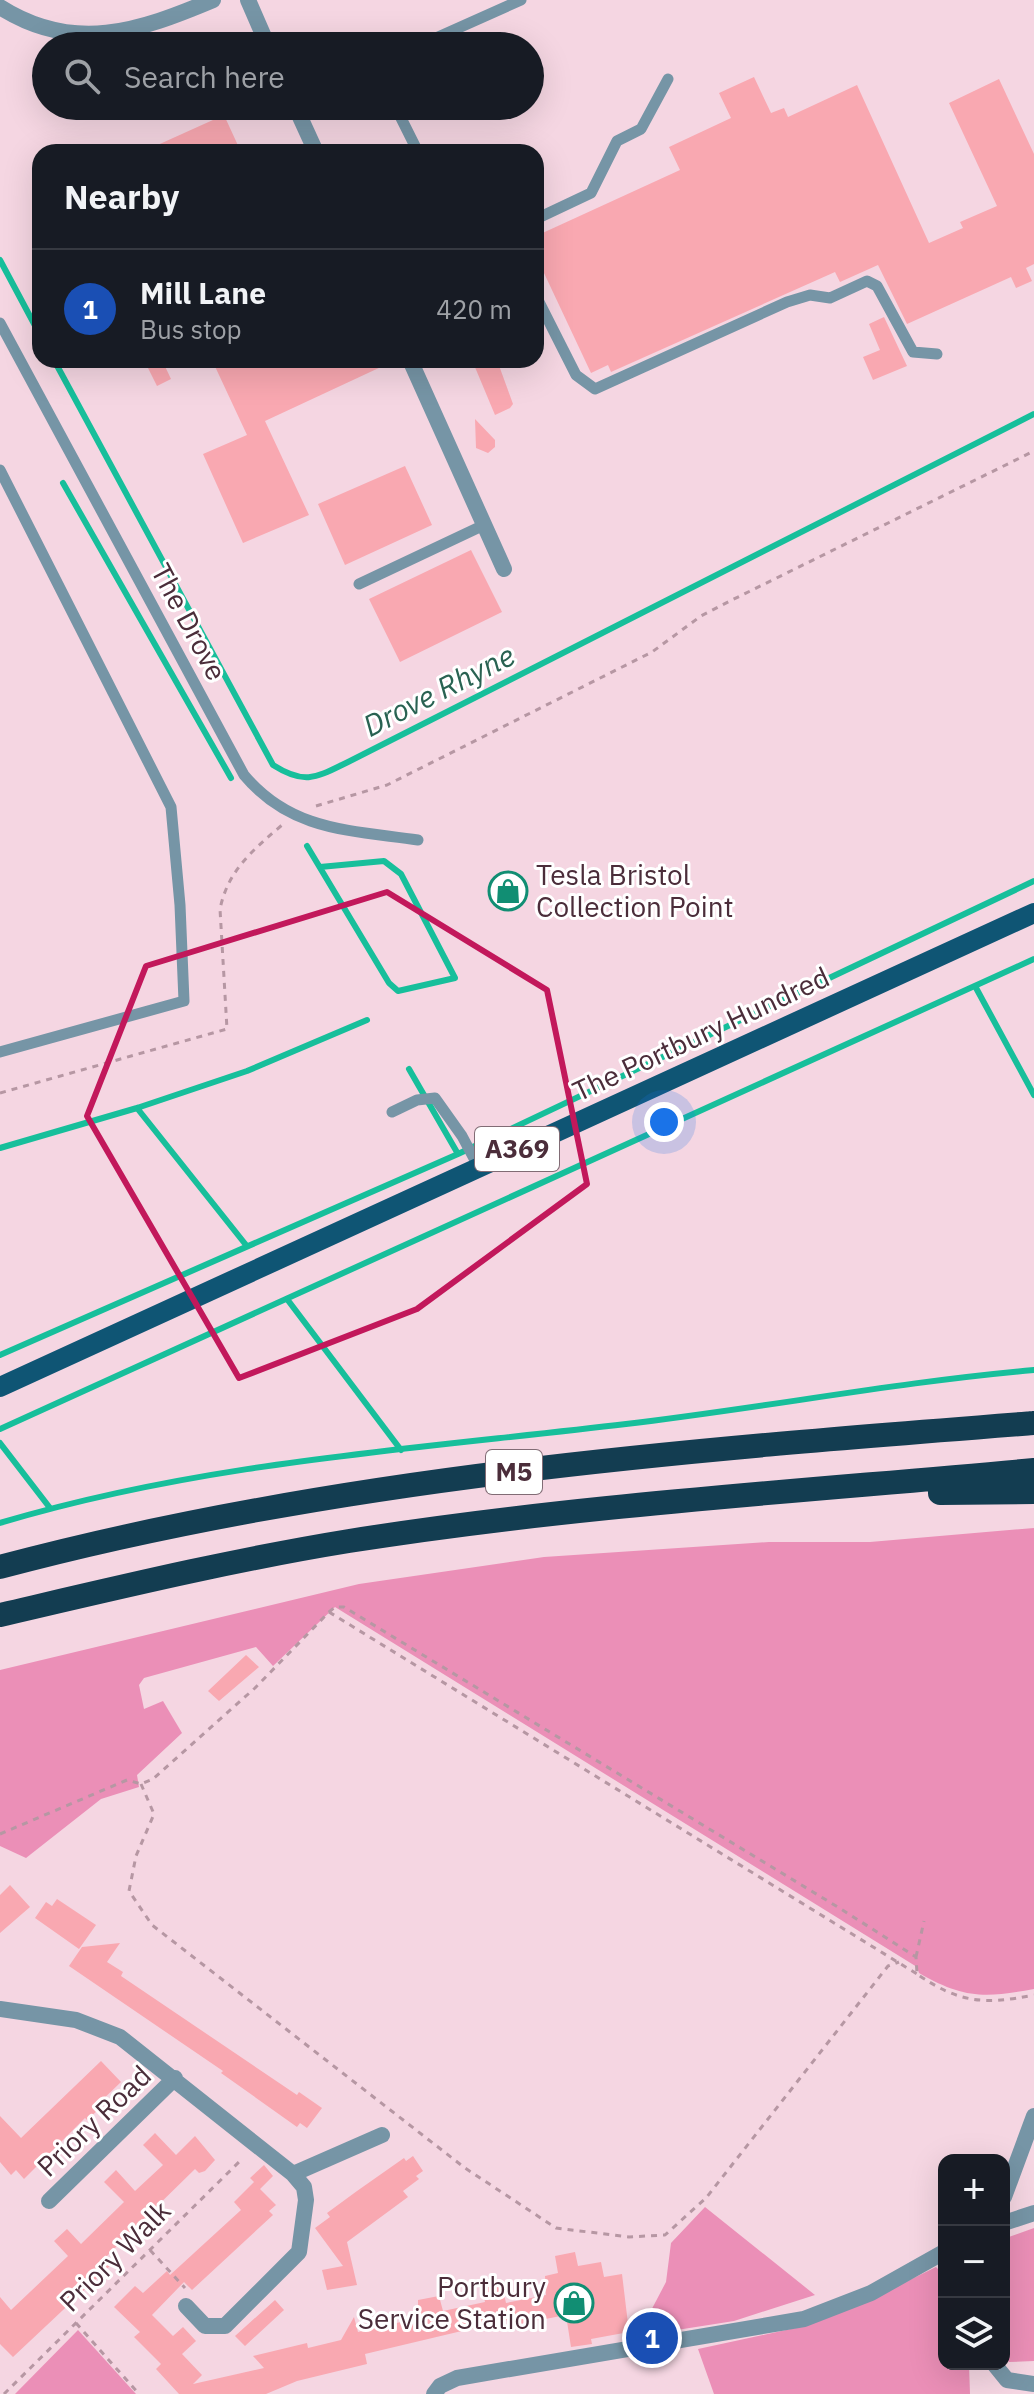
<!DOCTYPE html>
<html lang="en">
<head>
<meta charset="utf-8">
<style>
	:root { --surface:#171b24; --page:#20242c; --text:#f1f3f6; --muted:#9ea1a6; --line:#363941; --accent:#118e73 }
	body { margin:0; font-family:"IBM Plex Sans",sans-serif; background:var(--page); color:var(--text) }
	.controls { position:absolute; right:24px; bottom:24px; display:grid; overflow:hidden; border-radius:16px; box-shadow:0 8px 32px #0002 }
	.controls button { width:72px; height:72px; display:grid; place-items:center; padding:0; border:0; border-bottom:2px solid var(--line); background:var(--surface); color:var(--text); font:40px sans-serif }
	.you { position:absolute; left:664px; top:1122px; width:28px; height:28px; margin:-20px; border:6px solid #fff; border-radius:50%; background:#1a73e8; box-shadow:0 0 0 12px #1a73e833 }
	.badge { display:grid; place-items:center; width:52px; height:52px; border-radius:50%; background:var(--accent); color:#fff; font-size:26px; font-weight:700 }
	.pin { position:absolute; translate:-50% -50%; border:4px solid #fff; box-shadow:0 2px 8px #0006 }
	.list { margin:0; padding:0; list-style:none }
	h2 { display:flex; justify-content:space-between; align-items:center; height:104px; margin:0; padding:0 32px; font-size:34px }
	h2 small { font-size:26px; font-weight:400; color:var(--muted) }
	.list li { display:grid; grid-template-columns:52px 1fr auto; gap:24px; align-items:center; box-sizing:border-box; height:120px; padding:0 32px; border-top:2px solid var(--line) }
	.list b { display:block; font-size:30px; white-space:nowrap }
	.list p { margin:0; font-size:26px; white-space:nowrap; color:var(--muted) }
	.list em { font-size:26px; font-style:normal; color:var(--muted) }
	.icon { flex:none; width:44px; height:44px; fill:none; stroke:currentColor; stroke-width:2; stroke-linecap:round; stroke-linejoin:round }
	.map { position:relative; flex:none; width:1034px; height:2394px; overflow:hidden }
	.search { position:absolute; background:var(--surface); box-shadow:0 8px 32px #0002; left:32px; top:32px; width:512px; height:88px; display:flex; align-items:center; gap:20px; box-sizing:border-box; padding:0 28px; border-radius:44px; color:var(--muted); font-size:30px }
	.panel { position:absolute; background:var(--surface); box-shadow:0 8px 32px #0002; left:32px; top:144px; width:512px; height:224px; border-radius:24px }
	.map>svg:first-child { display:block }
	.green { fill:#eb8fb7 }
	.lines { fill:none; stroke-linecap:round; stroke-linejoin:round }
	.stream { stroke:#17bf9b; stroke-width:6 }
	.building { fill:#f9a8b1 }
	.path { stroke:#b697a3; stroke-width:3; stroke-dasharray:6 6; stroke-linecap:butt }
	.lane { stroke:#7695a6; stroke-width:11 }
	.street { stroke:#7695a6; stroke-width:16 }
	.primary { stroke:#0f5574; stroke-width:20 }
	.highway { stroke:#133d51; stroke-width:24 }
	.marked { fill:none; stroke:#c2185b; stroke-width:6; stroke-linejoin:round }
	.labels { text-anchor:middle; stroke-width:6; stroke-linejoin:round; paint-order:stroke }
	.shield { fill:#fff; stroke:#816c75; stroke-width:2 }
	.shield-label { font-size:26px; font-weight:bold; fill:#4b2d3a }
	.street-label { font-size:28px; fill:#4b2d3a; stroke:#fff }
	.poi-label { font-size:28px; fill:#4b2d3a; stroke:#fff; text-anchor:start }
	.water-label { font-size:30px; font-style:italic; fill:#296252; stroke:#fff }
</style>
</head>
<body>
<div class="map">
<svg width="1034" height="2394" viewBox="0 0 1034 2394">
	<rect width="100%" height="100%" fill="#f5d6e2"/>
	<path class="green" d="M1034,1528V1989C985,1998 964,1999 919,1973L917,1967L335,1607L273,1666L256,1647L144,1678L139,1685L144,1709L163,1701L182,1733L137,1775L139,1787L101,1799L26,1858L0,1846V1670L359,1584L544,1557L769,1542H870Z
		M705,2207L815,2295L734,2321L645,2335V2322L666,2282L671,2243Z
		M1034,2228V2361L1009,2362L1004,2357V2242L1006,2238Z
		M936,2267L944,2275V2364H969L970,2394H714L698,2349L795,2328L857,2306Z
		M78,2330L136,2394H15Z"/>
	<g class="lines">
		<path class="stream" d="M0,260L40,335
			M54,360L273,765C306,786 317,777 350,761L1034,414
			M63,483L231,778
			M307,846L389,983L398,991L455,978L401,874L384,861L320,867
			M975,986L1034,1095
			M409,1069L458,1154
			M137,1108L246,1245
			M0,1148L137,1108L247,1071L367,1020
			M287,1299L401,1450
			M0,1355L458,1154L1034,881
			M0,1429L1034,959
			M0,1443L50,1508
			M0,1523C203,1462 417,1449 626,1424C763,1408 897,1382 1034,1370"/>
	</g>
	<path class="building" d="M754,77L771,113L784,108L788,117L857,85L929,243L963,228L960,222L997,206L949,103L999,79L1034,154V264L1026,268L1032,281L1016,288L1011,277L907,324L878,265L840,282L835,272L611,372L608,365L591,373L536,256V236L680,170L669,147L731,118L719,93Z
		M224,115L241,152H142Z
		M884,317L907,366L873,380L863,357L880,350L869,324Z
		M144,360H162L171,379L157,386Z
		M212,360H396L265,421L309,515L243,543L203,454L247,435Z
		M472,360H497L513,404L510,408L495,415Z
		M475,419L495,440V447L488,453L476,448Z
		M405,466L432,525L345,565L318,504Z
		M471,550L502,612L400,662L369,599Z
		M246,1655L259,1667L219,1701L208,1691Z
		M10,1885L30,1907L0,1933V1895Z
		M57,1899L96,1925L79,1949L35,1918L46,1902L52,1906Z
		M120,1943L107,1962L123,1972L121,1976L297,2095L299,2092L322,2108L307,2128L300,2123L297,2127L221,2073L223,2071L69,1966L82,1947Z
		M101,2061L121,2082L95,2107L98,2110L87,2120L85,2118L24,2179L16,2170L11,2175L0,2162V2116L21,2138Z
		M155,2133L176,2155L195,2136L215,2160L205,2171L199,2173L195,2169L145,2218L106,2257L112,2264L13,2357L0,2344V2297L11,2310L68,2256L54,2241L67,2229L81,2244L124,2202L104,2182L116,2170L135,2191L163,2165L143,2145Z
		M413,2156L423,2171L416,2176L419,2179L403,2191L408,2197L347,2242L357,2285L327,2290L322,2270L343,2266L315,2228L330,2217L327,2213L357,2191L404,2158L406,2161Z
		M264,2165L273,2176L260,2189L276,2205L269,2211L273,2215L192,2290L184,2282L152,2315L173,2336L183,2327L196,2341L182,2354L202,2375L193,2384L264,2368L253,2356L307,2343L308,2348L341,2340L354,2317L358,2332L418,2318V2300L439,2296L443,2311L485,2302L481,2284L501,2280L506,2303L546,2295L545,2276L558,2273L555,2256L575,2252L578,2266L601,2262L604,2277L622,2274L629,2332L591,2339L592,2344L571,2347L566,2315L509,2326L508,2320L365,2354L367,2364L297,2381L266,2394H179L156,2369L161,2364L134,2337L140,2332L114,2307L135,2286L143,2293L167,2271L170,2275L241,2210L234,2202L254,2182L250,2178Z
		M275,2300L284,2310L245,2346L235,2336Z"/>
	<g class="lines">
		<path class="path" d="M316,806L387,785L652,652L701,616L732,600L1034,451
			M0,1093L227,1029L220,909C228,870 253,850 282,825
			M329,1612L917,1974
			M141,1784L154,1814L136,1856L129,1891L152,1925L465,2168L556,2228L629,2237L665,2235L706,2198L888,1966L899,1962
			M0,1834L127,1780L141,1784L153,1779L255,1688L329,1612L335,1607H344L841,1909L916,1957L917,1974C959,2003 984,2005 1034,1995
			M916,1957L924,1921
			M150,2250L185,2288
			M76,2323L139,2394
			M4,2394L243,2158"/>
		<path class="lane" d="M418,46L521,0
			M395,106L418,152
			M536,219L591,193L617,141L641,129L668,79
			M536,296L576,375L595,389L787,302L810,295L830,298L867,281L877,286L913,352L937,354
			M0,323L244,775C291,831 349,830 418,840
			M0,470L171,807L180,905L184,1001L0,1052
			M359,584L484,525
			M392,1112L417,1100L435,1098L462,1136L478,1166"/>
		<path class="street" d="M248,0L268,46
			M0,7C74,54 139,31 213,0
			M295,106L316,152
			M410,360L504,569
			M0,2009L76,2020L120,2037L293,2174L382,2135
			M1004,2197L1034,2116
			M49,2201L175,2078
			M1004,2223L1034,2213
			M186,2306L205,2326H225L299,2252L306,2200L304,2187L293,2174
			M994,2364L1007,2380L1034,2384
			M434,2394L440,2386L457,2378L804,2319L871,2293L944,2252"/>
		<path class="primary" d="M0,1387L1034,913"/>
		<path class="highway" d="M940,1493L1034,1492
			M0,1567C337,1477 688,1450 1034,1423
			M0,1615C116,1588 232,1560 349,1541C576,1505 806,1491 1034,1470"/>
	</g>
	<path class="marked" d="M387,892L547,990L587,1184L417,1309L239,1378L87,1116L146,966Z"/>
	<defs>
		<g id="shop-ring" transform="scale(2)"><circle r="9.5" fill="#fff" stroke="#118e73" stroke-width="1.5"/><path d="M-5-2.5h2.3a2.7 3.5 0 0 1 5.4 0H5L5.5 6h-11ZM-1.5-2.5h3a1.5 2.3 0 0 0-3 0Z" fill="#118e73"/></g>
	</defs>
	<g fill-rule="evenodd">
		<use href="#shop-ring" x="508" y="891"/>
		<use href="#shop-ring" x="574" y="2303"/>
	</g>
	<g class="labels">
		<g class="shield">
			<rect x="475" y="1127" width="84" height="44" rx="6"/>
			<rect x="486" y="1450" width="56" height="44" rx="6"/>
		</g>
		<g class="shield-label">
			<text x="517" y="1158">A369</text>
			<text x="514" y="1481">M5</text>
		</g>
		<g class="street-label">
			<text transform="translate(189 622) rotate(62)" y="10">The Drove</text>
			<text transform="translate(701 1034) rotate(-25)" y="10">The Portbury Hundred</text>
			<text transform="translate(94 2121) rotate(-44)" y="10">Priory Road</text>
			<text transform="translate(115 2256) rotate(-45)" y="10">Priory Walk</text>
		</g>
		<g class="poi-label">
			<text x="536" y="885">Tesla Bristol<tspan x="536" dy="32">Collection Point</tspan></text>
			<text x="546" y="2297" text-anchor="end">Portbury<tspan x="546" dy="32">Service Station</tspan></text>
		</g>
		<g class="water-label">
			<text transform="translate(439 691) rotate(-27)" y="10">Drove Rhyne</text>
		</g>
	</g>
</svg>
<div class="controls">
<button>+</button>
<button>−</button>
<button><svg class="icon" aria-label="layers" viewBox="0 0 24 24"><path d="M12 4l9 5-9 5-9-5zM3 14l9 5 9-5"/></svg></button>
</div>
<div class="you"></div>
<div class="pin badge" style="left:652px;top:2338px;background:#1a4fb4">1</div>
<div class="search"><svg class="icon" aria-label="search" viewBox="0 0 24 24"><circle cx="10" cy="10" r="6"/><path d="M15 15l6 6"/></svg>Search here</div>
<section class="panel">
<h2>Nearby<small></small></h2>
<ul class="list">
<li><span class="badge" style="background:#1a4fb4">1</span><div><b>Mill Lane</b><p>Bus stop</p></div><em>420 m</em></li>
</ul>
</section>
</div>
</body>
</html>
